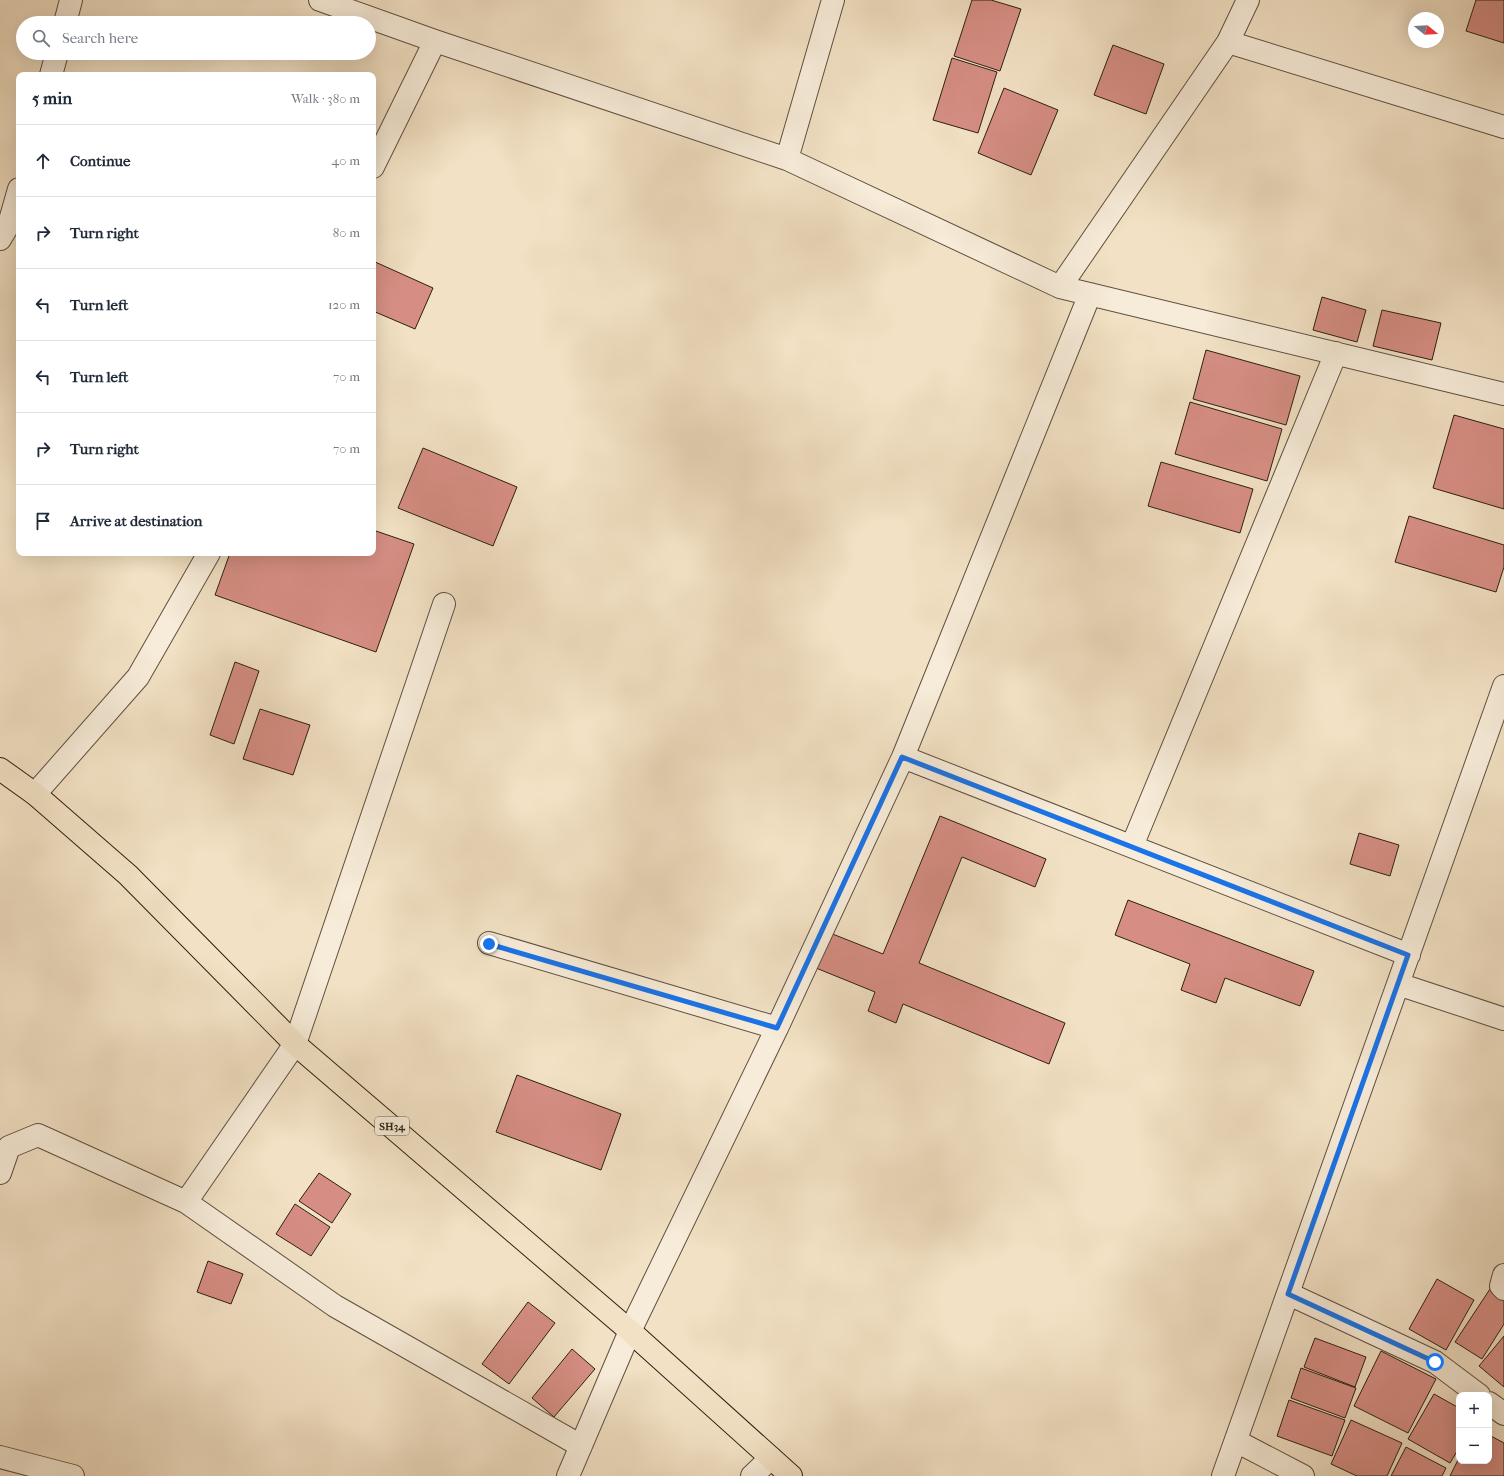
<!DOCTYPE html>
<html lang="en">
<head>
<meta charset="utf-8">
<style>
	:root { --surface:#fff; --page:#f6f6f7; --text:#1f2937; --muted:#747a83; --line:#e0e1e3 }
	body { margin:0; font-family:"IM FELL French Canon",serif; background:var(--page); color:var(--text) }
	.controls { position:absolute; right:12px; bottom:12px; display:grid; overflow:hidden; border-radius:8px; box-shadow:0 4px 16px #0002 }
	.controls button { width:36px; height:36px; display:grid; place-items:center; padding:0; border:0; border-bottom:1px solid var(--line); background:var(--surface); color:var(--text); font:20px sans-serif }
	.compass { position:absolute; left:1408px; top:12px; width:36px; height:36px; border-radius:50%; background:var(--surface); box-shadow:0 4px 16px #0002; rotate:108deg }
	.stop { position:absolute; width:12px; height:12px; margin:-9px; border:3px solid #1a73e8; border-radius:50%; background:#fff }
	.stop.end { background:#1a73e8; border-color:#fff; box-shadow:0 1px 4px #0008 }
	.list { margin:0; padding:0; list-style:none }
	h2 { display:flex; justify-content:space-between; align-items:center; height:52px; margin:0; padding:0 16px; font-size:17px }
	h2 small { font-size:13px; font-weight:400; color:var(--muted) }
	.list li { display:grid; grid-template-columns:26px 1fr auto; gap:12px; align-items:center; box-sizing:border-box; height:72px; padding:0 16px; border-top:1px solid var(--line) }
	.list b { display:block; font-size:15px; white-space:nowrap }
	.list em { font-size:13px; font-style:normal; color:var(--muted) }
	.icon { flex:none; width:22px; height:22px; fill:none; stroke:currentColor; stroke-width:2; stroke-linecap:round; stroke-linejoin:round }
	.map { position:relative; flex:none; width:1504px; height:1476px; overflow:hidden }
	.search { position:absolute; background:var(--surface); box-shadow:0 4px 16px #0002; left:16px; top:16px; width:360px; height:44px; display:flex; align-items:center; gap:10px; box-sizing:border-box; padding:0 14px; border-radius:22px; color:var(--muted); font-size:15px }
	.panel { position:absolute; background:var(--surface); box-shadow:0 4px 16px #0002; left:16px; top:72px; width:360px; height:484px; border-radius:8px }
	.map>svg:first-child { display:block }
	.building { fill:#d68e84; stroke:#2d1f14 }
	.lines { fill:none; stroke-linecap:round; stroke-linejoin:round }
	.street-casing { stroke:#5e5040; stroke-width:24 }
	.primary-casing { stroke:#2d1f14; stroke-width:24 }
	.street { stroke:#f7ecd9; stroke-width:22 }
	.primary { stroke:#f2e1c4; stroke-width:22 }
	.route { stroke:#1a73e8; stroke-width:5 }
	.labels { text-anchor:middle; stroke-width:4; stroke-linejoin:round; paint-order:stroke }
	.shield { fill:#f7ecd9; stroke:#6a5c4f; stroke-width:1 }
	.shield-label { font-size:11px; font-weight:bold; fill:#2d1f14 }
</style>
</head>
<body>
<div class="map">
<svg width="1504" height="1476" viewBox="0 0 1504 1476">
	<rect width="100%" height="100%" fill="#f2e1c4"/>
	<filter id="stains"><feTurbulence type="fractalNoise" baseFrequency=".005" numOctaves="4"/><feColorMatrix values="0 0 0 0 .2 0 0 0 0 .09 0 0 0 0 .02 0 0 0 .5 -.17"/></filter>
	<radialGradient id="worn" r=".72"><stop offset=".6" stop-color="#630" stop-opacity="0"/><stop offset="1" stop-color="#630" stop-opacity=".3"/></radialGradient>
	<path class="building" d="M972,0H991L1021,9L1000,71L954,56Z
		M1476,0H1504V43L1466,31Z
		M1113,45L1164,64L1146,114L1094,95Z
		M952,58L997,72L978,133L933,120Z
		M1004,88L1058,110L1031,175L978,153Z
		M373,261L433,288L415,329L373,311Z
		M1322,297L1366,310L1357,342L1313,330Z
		M1382,310L1441,323L1432,360L1373,346Z
		M1206,350L1300,376L1286,425L1193,399Z
		M1190,402L1282,429L1267,481L1175,454Z
		M1454,415L1504,429V509L1433,488Z
		M423,448L517,487L493,546L398,508Z
		M1161,462L1253,489L1240,533L1148,506Z
		M1409,516L1504,545V567L1496,592L1395,562Z
		M373,530L414,544L376,652L215,595L230,553H373Z
		M235,662L259,671L234,744L210,735Z
		M260,709L310,725L293,775L243,759Z
		M940,816L1046,859L1035,887L962,857L919,963L1065,1023L1049,1064L903,1004L896,1023L868,1011L875,992L816,968L830,933L883,954Z
		M1359,833L1399,845L1390,876L1350,864Z
		M1128,900L1314,971L1300,1006L1225,978L1216,1003L1181,990L1190,964L1115,935Z
		M517,1075L621,1114L601,1170L496,1132Z
		M319,1173L351,1194L332,1223L299,1201Z
		M295,1204L330,1227L311,1256L276,1234Z
		M208,1261L243,1274L231,1304L197,1292Z
		M1437,1279L1474,1300L1446,1350L1409,1329Z
		M1490,1289L1504,1298V1324L1482,1359L1455,1342Z
		M528,1302L555,1323L509,1384L482,1364Z
		M1504,1336V1387L1479,1366Z
		M1315,1338L1366,1357L1355,1387L1304,1367Z
		M572,1349L595,1369L554,1417L532,1398Z
		M1381,1351L1436,1379L1408,1433L1354,1406Z
		M1301,1368L1356,1388L1345,1418L1291,1398Z
		M1434,1394L1459,1408V1448L1450,1463L1408,1439Z
		M1289,1400L1345,1420L1332,1456L1277,1436Z
		M1351,1420L1402,1443L1387,1476H1357L1331,1464Z
		M1489,1435L1504,1443V1476H1450L1459,1458V1461H1489Z
		M1406,1447L1446,1468L1442,1476H1391Z"/>
	<g class="lines">
		<g class="street-casing">
			<path id="street" d="M320,0L435,41L787,159L1060,287L1504,394
				M65,23L71,0
				M1228,42L1504,127
				M51,75L57,53
				M787,159L833,0
				M373,167L435,41
				M0,239L9,224L19,189
				M1060,287L1228,42L1248,0
				M1090,294L903,757L1409,955
				M35,794L138,677L209,553
				M1132,846L1336,353
				M489,943L777,1028L630,1331L568,1476
				M1398,984L1504,1019
				M777,1028L903,757
				M0,1173L9,1147L38,1135L186,1202L335,1306L581,1446
				M186,1202L295,1044L444,604
				M1504,1275L1501,1286L1504,1289
				M1289,1294L1435,1362L1479,1395
				M1489,1403L1504,1414
				M1236,1441L1303,1476
				M0,1457L73,1476
				M752,1476L771,1458
				M1223,1476L1504,686"/>
		</g>
		<g class="primary-casing">
			<path id="primary" d="M0,769L35,794L128,875L295,1044L630,1331L791,1476"/>
		</g>
		<use href="#street" class="street"/>
		<use href="#primary" class="primary"/>
	</g>
	<g class="lines">
		<path class="route" d="M489,944L777,1028L902,757L1408,955L1288,1294L1435,1362"/>
	</g>
	<g class="labels">
		<rect class="shield" x="375" y="1117" width="34" height="18" rx="3"/>
		<g class="shield-label">
			<text x="392" y="1130">SH34</text>
		</g>
	</g>
	<rect width="100%" height="100%" filter="url(#stains)"/>
	<rect width="100%" height="100%" fill="url(#worn)"/>
</svg>
<div class="controls">
<button>+</button>
<button>−</button>
</div>
<svg class="compass" viewBox="-18 -18 36 36"><path d="M0-13l5 13h-10z" fill="#e53935"/><path d="M0 13l5-13h-10z" fill="#747a83"/></svg>
<div class="stop" style="left:1435px;top:1362px"></div>
<div class="stop end" style="left:489px;top:944px"></div>
<div class="search"><svg class="icon" aria-label="search" viewBox="0 0 24 24"><circle cx="10" cy="10" r="6"/><path d="M15 15l6 6"/></svg>Search here</div>
<section class="panel">
<h2>5 min<small>Walk · 380 m</small></h2>
<ul class="list">
<li><svg class="icon" aria-label="ahead" viewBox="0 0 24 24"><path d="M12 20V5M6 11l6-6 6 6"/></svg><div><b>Continue</b></div><em>40 m</em></li>
<li><svg class="icon" aria-label="right" viewBox="0 0 24 24"><path d="M7 20v-9h11M14 6l5 5-5 5"/></svg><div><b>Turn right</b></div><em>80 m</em></li>
<li><svg class="icon" aria-label="left" viewBox="0 0 24 24"><path d="M17 20v-9H6M10 6l-5 5 5 5"/></svg><div><b>Turn left</b></div><em>120 m</em></li>
<li><svg class="icon" aria-label="left" viewBox="0 0 24 24"><path d="M17 20v-9H6M10 6l-5 5 5 5"/></svg><div><b>Turn left</b></div><em>70 m</em></li>
<li><svg class="icon" aria-label="right" viewBox="0 0 24 24"><path d="M7 20v-9h11M14 6l5 5-5 5"/></svg><div><b>Turn right</b></div><em>70 m</em></li>
<li><svg class="icon" aria-label="arrive" viewBox="0 0 24 24"><path d="M6 21V4h12l-3 4 3 4H6"/></svg><div><b>Arrive at destination</b></div></li>
</ul>
</section>
</div>
</body>
</html>
